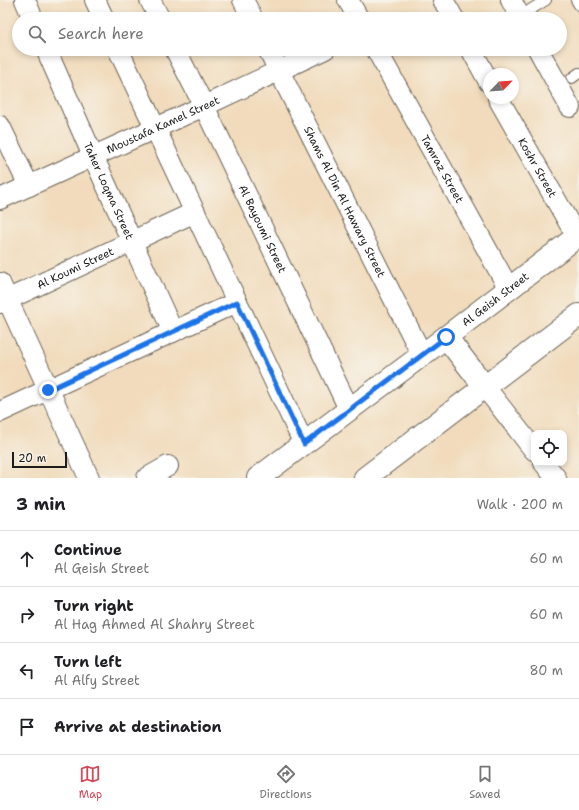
<!DOCTYPE html>
<html lang="en">
<head>
<meta charset="utf-8">
<style>
	:root { --surface:#fff; --page:#f6f6f6; --text:#202124; --muted:#757577; --line:#e0e0e0; --accent:#d1495b }
	body { margin:0; font-family:"Shantell Sans",sans-serif; background:var(--page); color:var(--text) }
	.controls { position:absolute; right:12px; bottom:12px; display:grid; overflow:hidden; border-radius:8px; box-shadow:0 2px 6px #0003 }
	.controls button { width:36px; height:36px; display:grid; place-items:center; padding:0; border:0; border-bottom:1px solid var(--line); background:var(--surface); color:var(--text); font:20px sans-serif }
	.compass { position:absolute; left:483px; top:68px; width:36px; height:36px; border-radius:50%; background:var(--surface); box-shadow:0 2px 6px #0003; rotate:65deg }
	.scale { position:absolute; left:12px; bottom:10px; width:55px; box-sizing:border-box; padding-left:4px; border:2px solid #1c1c1c; border-top:0; font-size:11px; line-height:14px; white-space:nowrap; color:#1c1c1c; -webkit-text-stroke:3px #f7f3e8; paint-order:stroke }
	.stop { position:absolute; width:12px; height:12px; margin:-9px; border:3px solid #1a73e8; border-radius:50%; background:#fff }
	.stop.end { background:#1a73e8; border-color:#fff; box-shadow:0 1px 4px #0008 }
	.list { margin:0; padding:0; list-style:none }
	h2 { display:flex; justify-content:space-between; align-items:center; height:52px; margin:0; padding:0 16px; font-size:17px }
	h2 small { font-size:13px; font-weight:400; color:var(--muted) }
	.list li { display:grid; grid-template-columns:26px 1fr auto; gap:12px; align-items:center; box-sizing:border-box; height:56px; padding:0 16px; border-top:1px solid var(--line) }
	.list b { display:block; font-size:15px; white-space:nowrap }
	.list p { margin:0; font-size:13px; white-space:nowrap; color:var(--muted) }
	.list em { font-size:13px; font-style:normal; color:var(--muted) }
	.icon { flex:none; width:22px; height:22px; fill:none; stroke:currentColor; stroke-width:2; stroke-linecap:round; stroke-linejoin:round }
	.map { position:relative; flex:none; width:579px; height:478px; overflow:hidden }
	.search { position:absolute; background:var(--surface); box-shadow:0 2px 6px #0003; left:12px; right:12px; top:12px; height:44px; display:flex; align-items:center; gap:10px; box-sizing:border-box; padding:0 14px; border-radius:22px; color:var(--muted); font-size:15px }
	.sheet { height:276px; background:var(--surface) }
	nav { display:flex; justify-content:space-around; align-items:center; box-sizing:border-box; height:56px; border-top:1px solid var(--line); background:var(--surface); font-size:11px; color:var(--muted) }
	nav a { display:grid; justify-items:center; gap:2px }
	nav .on { color:var(--accent) }
	.map>svg:first-child { display:block }
	.lines { fill:none; stroke-linecap:round; stroke-linejoin:round }
	.service-casing { stroke:#675f54; stroke-width:12 }
	.minor-casing { stroke:#675f54; stroke-width:22 }
	.secondary-casing { stroke:#675f54; stroke-width:24 }
	.service { stroke:#fff; stroke-width:10 }
	.minor { stroke:#fff; stroke-width:20 }
	.secondary { stroke:#fff; stroke-width:22 }
	.route { stroke:#1a73e8; stroke-width:5 }
	.labels { text-anchor:middle; stroke-width:3.5; stroke-linejoin:round; paint-order:stroke }
	.street-label { font-size:11px; fill:#1c1c1c; stroke:#f7f3e8 }
</style>
</head>
<body>
<div class="map">
<svg width="579" height="478" viewBox="0 0 579 478">
	<rect width="100%" height="100%" fill="#f7f3e8"/>
	<filter id="ink" filterUnits="userSpaceOnUse"><feTurbulence type="fractalNoise" baseFrequency=".025" numOctaves="2"/><feDisplacementMap in="SourceGraphic" scale="8" xChannelSelector="R" yChannelSelector="G"/><feConvolveMatrix kernelMatrix="1 2 1 2 8 2 1 2 1" color-interpolation-filters="sRGB"/></filter>
	<filter id="wash" filterUnits="userSpaceOnUse"><feTurbulence type="fractalNoise" baseFrequency=".012" numOctaves="4" result="noise"/><feDisplacementMap in="SourceGraphic" scale="16" xChannelSelector="R" yChannelSelector="G"/><feGaussianBlur stdDeviation="0.9" result="paint"/><feColorMatrix in="noise" values="0 0 0 0 0 0 0 0 0 0 0 0 0 0 0 0 0 1.4 0 .05"/><feComposite in="paint" operator="in"/></filter>
	<g filter="url(#wash)">
		<rect width="100%" height="100%" fill="#f1dbbc"/>
	</g>
	<g filter="url(#ink)">
		<g class="lines">
			<g class="service-casing">
				<path id="service" d="M576,0L579,5
					M530,10L546,0
					M572,78L579,73"/>
			</g>
			<g class="minor-casing">
				<g id="minor">
					<path d="M25,0L33,19"/>
					<path d="M95,0L104,19"/>
					<path d="M150,0L160,19"/>
					<path d="M243,0L253,19"/>
					<path d="M348,0L359,19"/>
					<path d="M443,0L454,19"/>
					<path d="M511,0L521,19"/>
					<path id="s1" d="M46,49L93,156L173,332"/>
					<path d="M118,49L304,444"/>
					<path id="s2" d="M175,49L204,106L349,409"/>
					<path id="s3" d="M268,49L422,355"/>
					<path id="s4" d="M376,49L509,289"/>
					<path d="M471,49L489,82"/>
					<path d="M538,49L570,107"/>
					<path id="s5" d="M498,98L577,237"/>
					<path d="M0,126L29,186"/>
					<path id="s6" d="M0,199L204,106L325,49"/>
					<path d="M0,283L89,478"/>
					<path id="s7" d="M0,303L195,212"/>
					<path d="M485,387L534,450"/>
					<path d="M0,412L237,302"/>
					<path d="M544,463L556,478"/>
					<path d="M147,478L168,466"/>
				</g>
			</g>
			<g class="secondary-casing">
				<g id="secondary">
					<path d="M446,337L485,387"/>
					<path id="s8" d="M258,478L446,337L579,235"/>
					<path d="M365,478L579,315"/>
				</g>
			</g>
			<use href="#service" class="service"/>
			<use href="#minor" class="minor"/>
			<use href="#secondary" class="secondary"/>
		</g>
	</g>
	<g class="lines" filter="url(#ink)">
		<path class="route" d="M48,390L237,302L304,444L446,337"/>
	</g>
	<g class="labels">
		<g class="street-label">
			<text dy="4" stroke="none"><textPath href="#s6" startOffset="179">Moustafa Kamel Street</textPath></text>
			<text dy="4" stroke="none"><textPath href="#s5" startOffset="80">Koshr Street</textPath></text>
			<text dy="4" stroke="none"><textPath href="#s4" startOffset="137">Tamraz Street</textPath></text>
			<text dy="4" stroke="none"><textPath href="#s1" startOffset="155">Taher Loqma Street</textPath></text>
			<text dy="4" stroke="none"><textPath href="#s3" startOffset="171">Shams Al Din Al Hawary Street</textPath></text>
			<text dy="4" stroke="none"><textPath href="#s2" startOffset="200">Al Bayoumi Street</textPath></text>
			<text dy="4" stroke="none"><textPath href="#s7" startOffset="83">Al Koumi Street</textPath></text>
			<text dy="4" stroke="none"><textPath href="#s8" startOffset="297">Al Geish Street</textPath></text>
		</g>
	</g>
</svg>
<div class="controls">
<button><svg class="icon" aria-label="locate" viewBox="0 0 24 24"><circle cx="12" cy="12" r="6"/><path d="M12 2v4M12 18v4M2 12h4M18 12h4"/></svg></button>
</div>
<svg class="compass" viewBox="-18 -18 36 36"><path d="M0-13l5 13h-10z" fill="#e53935"/><path d="M0 13l5-13h-10z" fill="#757577"/></svg>
<div class="scale">20 m</div>
<div class="stop" style="left:446px;top:337px"></div>
<div class="stop end" style="left:48px;top:390px"></div>
<div class="search"><svg class="icon" aria-label="search" viewBox="0 0 24 24"><circle cx="10" cy="10" r="6"/><path d="M15 15l6 6"/></svg>Search here</div>
</div>
<section class="sheet">
<h2>3 min<small>Walk · 200 m</small></h2>
<ul class="list">
<li><svg class="icon" aria-label="ahead" viewBox="0 0 24 24"><path d="M12 20V5M6 11l6-6 6 6"/></svg><div><b>Continue</b><p>Al Geish Street</p></div><em>60 m</em></li>
<li><svg class="icon" aria-label="right" viewBox="0 0 24 24"><path d="M7 20v-9h11M14 6l5 5-5 5"/></svg><div><b>Turn right</b><p>Al Hag Ahmed Al Shahry Street</p></div><em>60 m</em></li>
<li><svg class="icon" aria-label="left" viewBox="0 0 24 24"><path d="M17 20v-9H6M10 6l-5 5 5 5"/></svg><div><b>Turn left</b><p>Al Alfy Street</p></div><em>80 m</em></li>
<li><svg class="icon" aria-label="arrive" viewBox="0 0 24 24"><path d="M6 21V4h12l-3 4 3 4H6"/></svg><div><b>Arrive at destination</b></div></li>
</ul>
</section>
<nav>
<a class="on"><svg class="icon" aria-label="map" viewBox="0 0 24 24"><path d="M3 6l6-2 6 2 6-2v14l-6 2-6-2-6 2zM9 4v14M15 6v14"/></svg>Map</a>
<a><svg class="icon" aria-label="directions" viewBox="0 0 24 24"><path d="M12 3l9 9-9 9-9-9zM9 14v-3h6M13 9l2 2-2 2"/></svg>Directions</a>
<a><svg class="icon" aria-label="saved" viewBox="0 0 24 24"><path d="M7 4h10v16l-5-4-5 4z"/></svg>Saved</a>
</nav>
</body>
</html>
